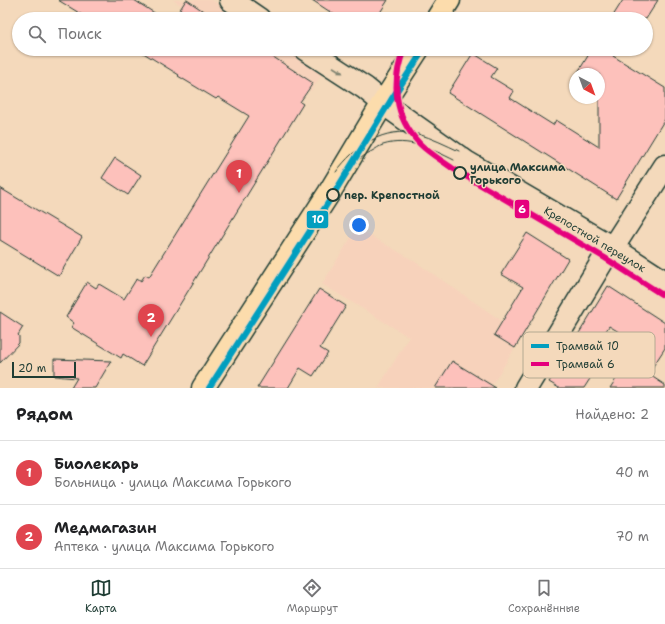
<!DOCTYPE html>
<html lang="ru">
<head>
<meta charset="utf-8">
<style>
	:root { --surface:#fff; --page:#f2f2f2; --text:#202124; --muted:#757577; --line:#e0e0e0; --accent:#1f3d34 }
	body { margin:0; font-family:"Shantell Sans",sans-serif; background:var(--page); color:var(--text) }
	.compass { position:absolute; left:569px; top:68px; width:36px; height:36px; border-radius:50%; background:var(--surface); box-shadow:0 1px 3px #0004; rotate:139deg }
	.scale { position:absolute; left:12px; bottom:10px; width:64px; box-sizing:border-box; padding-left:4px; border:2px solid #1f3d34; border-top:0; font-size:11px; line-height:14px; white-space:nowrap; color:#1f3d34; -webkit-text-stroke:3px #f4d9bb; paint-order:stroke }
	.you { position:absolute; left:359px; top:225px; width:14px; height:14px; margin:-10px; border:3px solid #fff; border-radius:50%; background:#1a73e8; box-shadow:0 0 0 6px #1a73e833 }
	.badge { display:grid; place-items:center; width:26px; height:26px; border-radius:50%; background:var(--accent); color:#fff; font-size:13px; font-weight:700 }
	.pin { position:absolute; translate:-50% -33px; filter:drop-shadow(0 1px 2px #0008) }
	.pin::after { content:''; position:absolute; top:21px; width:14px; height:12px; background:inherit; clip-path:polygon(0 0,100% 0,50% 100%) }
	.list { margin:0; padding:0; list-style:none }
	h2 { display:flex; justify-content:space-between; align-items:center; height:52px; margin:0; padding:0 16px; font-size:17px }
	h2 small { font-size:13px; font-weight:400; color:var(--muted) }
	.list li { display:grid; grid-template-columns:26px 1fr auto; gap:12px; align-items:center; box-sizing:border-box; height:64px; padding:0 16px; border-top:1px solid var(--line) }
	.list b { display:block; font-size:15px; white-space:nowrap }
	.list p { margin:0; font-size:13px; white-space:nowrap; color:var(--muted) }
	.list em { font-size:13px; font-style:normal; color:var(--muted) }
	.icon { flex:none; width:22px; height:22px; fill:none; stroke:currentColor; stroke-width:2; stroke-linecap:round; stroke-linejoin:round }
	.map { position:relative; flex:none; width:665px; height:388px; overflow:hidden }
	.search { position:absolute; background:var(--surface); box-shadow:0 1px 3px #0004; left:12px; right:12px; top:12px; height:44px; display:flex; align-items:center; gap:10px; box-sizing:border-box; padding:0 14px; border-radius:22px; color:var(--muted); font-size:15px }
	.sheet { height:180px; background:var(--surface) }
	nav { display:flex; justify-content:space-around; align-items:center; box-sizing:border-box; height:56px; border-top:1px solid var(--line); background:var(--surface); font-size:11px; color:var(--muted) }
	nav a { display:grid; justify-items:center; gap:2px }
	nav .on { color:var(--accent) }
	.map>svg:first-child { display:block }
	.built { fill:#f7d2bb }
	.building { fill:#fdc1bb; stroke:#1f3d34 }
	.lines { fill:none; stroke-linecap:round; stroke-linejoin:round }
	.minor-casing { stroke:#1f3d34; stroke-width:25 }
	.major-casing { stroke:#1f3d34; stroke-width:25 }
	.minor { stroke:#f4d9bb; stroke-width:22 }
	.major { stroke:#fcdcac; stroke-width:22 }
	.tram { stroke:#1f3d34; stroke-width:1 }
	.tram-1-casing { stroke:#f4d9bb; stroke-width:9 }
	.tram-2-casing { stroke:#f4d9bb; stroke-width:9 }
	.tram-1 { stroke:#039ebf; stroke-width:6 }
	.tram-2 { stroke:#e5007d; stroke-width:6 }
	.oneway { fill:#7f8371 }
	.stop-dot { fill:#f4d9bb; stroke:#1f3d34; stroke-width:2 }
	.labels { text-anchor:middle; stroke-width:3; stroke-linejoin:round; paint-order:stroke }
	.stop-label { font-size:11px; font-weight:bold; fill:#1f3d34; stroke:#f4d9bb; text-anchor:start }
	.street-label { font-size:11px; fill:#1f3d34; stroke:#f4d9bb }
	.key { fill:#f4d9bb; stroke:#b4aa92; stroke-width:1 }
	.key-label { font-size:11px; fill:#1f3d34 }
	.line-badge { stroke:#f4d9bb; stroke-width:1.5 }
	.badge-label { font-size:11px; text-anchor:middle; font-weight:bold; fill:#fff }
</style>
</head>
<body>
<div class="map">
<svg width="665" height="388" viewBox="0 0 665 388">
	<rect width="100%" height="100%" fill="#f4d9bb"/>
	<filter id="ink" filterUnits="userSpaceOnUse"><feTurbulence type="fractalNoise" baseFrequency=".025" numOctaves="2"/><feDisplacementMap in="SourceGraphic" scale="8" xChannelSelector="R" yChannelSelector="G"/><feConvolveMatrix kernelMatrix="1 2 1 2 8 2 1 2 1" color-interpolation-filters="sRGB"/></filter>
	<g filter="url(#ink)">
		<path class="built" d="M173,0H212L241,19H202Z
			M247,49H287L323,73L311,91Z
			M357,228L411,259L502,321L494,335L515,348L490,388H378L409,337L322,284Z"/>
		<path class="building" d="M58,0H134L164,19H89Z
			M186,0H187L215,19H174Z
			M312,0H388L376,19H341Z
			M623,0H658L646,19H611Z
			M137,49H261L313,83L300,102L303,104L142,366L123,354L121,358L71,327L74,323L66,317L87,282L96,288L99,284L124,299L137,278L141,281L145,275L149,277L249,116L218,97L216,99L178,76L179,75Z
			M592,49H617L613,56L665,88V119L616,199L448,93L473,53L497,68L491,77L514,91L510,98L553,125L556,120L599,147V74H577Z
			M115,158L141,175L128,195L102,178Z
			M0,188L82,237L59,276L0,240Z
			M527,233L568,259L515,348L494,335L523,287L501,274Z
			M608,286L665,323V348L648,374L665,385V388H610L639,344L609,326L583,368L593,374L584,388H559L549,382Z
			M319,289L346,306L320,348L328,353L313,376L300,368L288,388H257Z
			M0,312L23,327L18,335L19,336V343L0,363Z
			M54,359L111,361L95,388H71L77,378L54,376Z
			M452,361L496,388H435Z"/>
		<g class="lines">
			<g class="minor-casing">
				<path id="minor" d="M231,0L259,19
					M305,49L365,88L387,106L466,162L611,247L665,282
					M526,388L611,247L615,244L665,166"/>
			</g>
			<g class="major-casing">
				<path id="major" d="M437,19L449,0
					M203,388L329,193L383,103L418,49"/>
			</g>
			<use href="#minor" class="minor"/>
			<use href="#major" class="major"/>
			<path class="tram" d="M336,172C355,146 384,126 418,134C432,138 446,145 459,151
				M344,178C352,166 360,157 372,151C376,149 379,146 383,145C408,137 432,149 454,160"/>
			<g class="tram-1-casing">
				<path id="tram-1" d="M209,388L333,195L391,100L424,49"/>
			</g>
			<g class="tram-2-casing">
				<path id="tram-2" d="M404,49C391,83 394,117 420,144C429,153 441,160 452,168L605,258L661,294"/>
			</g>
			<use href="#tram-1" class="tram-1"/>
			<use href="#tram-2" class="tram-2"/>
		</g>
		<defs><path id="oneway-solid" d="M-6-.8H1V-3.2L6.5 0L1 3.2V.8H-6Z"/></defs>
		<use class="oneway" href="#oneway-solid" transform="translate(338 70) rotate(33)"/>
	</g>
	<g class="stop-dot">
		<circle cx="460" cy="173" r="6"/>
		<circle cx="333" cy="195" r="6"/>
	</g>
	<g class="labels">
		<g class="stop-label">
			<text x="470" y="171">улица Максима<tspan x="470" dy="13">Горького</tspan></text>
			<text x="344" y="199">пер. Крепостной</text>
		</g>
		<g class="street-label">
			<text transform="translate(595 239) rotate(31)" y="4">Крепостной переулок</text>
		</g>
	</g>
	<rect x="523" y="332" width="132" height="46" rx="6" class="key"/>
	<rect x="531" y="344" width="18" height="4" fill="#039ebf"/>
	<rect x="531" y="362" width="18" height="4" fill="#e5007d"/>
	<g class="key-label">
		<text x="556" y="350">Трамвай 10</text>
		<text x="556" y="368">Трамвай 6</text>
	</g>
	<g class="line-badge">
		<rect x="514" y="199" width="16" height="20" rx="4" fill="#e5007d"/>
		<rect x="306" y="210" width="23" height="19" rx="4" fill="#039ebf"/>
	</g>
	<g class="badge-label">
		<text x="522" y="213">6</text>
		<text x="318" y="223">10</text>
	</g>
</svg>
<svg class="compass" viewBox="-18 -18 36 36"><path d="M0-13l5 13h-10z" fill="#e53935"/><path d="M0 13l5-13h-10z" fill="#757577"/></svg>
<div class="scale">20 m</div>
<div class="you"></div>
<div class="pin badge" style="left:239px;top:193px;background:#e0444e">1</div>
<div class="pin badge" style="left:151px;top:337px;background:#e0444e">2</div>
<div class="search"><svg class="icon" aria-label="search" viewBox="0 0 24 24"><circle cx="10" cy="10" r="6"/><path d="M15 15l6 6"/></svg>Поиск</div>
</div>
<section class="sheet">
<h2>Рядом<small>Найдено: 2</small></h2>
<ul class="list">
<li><span class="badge" style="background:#e0444e">1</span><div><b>Биолекарь</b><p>Больница · улица Максима Горького</p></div><em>40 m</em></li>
<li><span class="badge" style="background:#e0444e">2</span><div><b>Медмагазин</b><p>Аптека · улица Максима Горького</p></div><em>70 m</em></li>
</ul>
</section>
<nav>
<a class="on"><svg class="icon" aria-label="map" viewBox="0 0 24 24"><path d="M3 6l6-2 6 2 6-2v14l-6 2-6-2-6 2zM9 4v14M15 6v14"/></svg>Карта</a>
<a><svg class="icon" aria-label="directions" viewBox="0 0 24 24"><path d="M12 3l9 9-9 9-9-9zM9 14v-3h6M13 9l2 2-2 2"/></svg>Маршрут</a>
<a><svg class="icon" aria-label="saved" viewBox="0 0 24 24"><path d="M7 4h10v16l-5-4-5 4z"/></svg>Сохранённые</a>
</nav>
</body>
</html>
